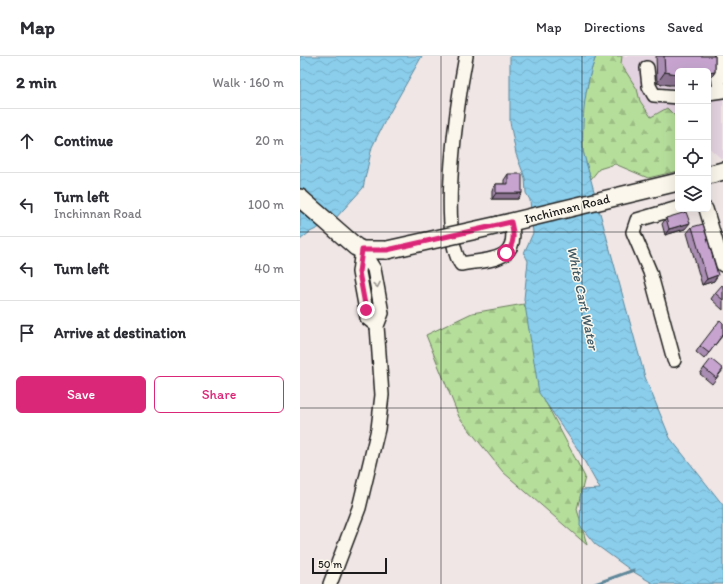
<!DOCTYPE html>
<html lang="en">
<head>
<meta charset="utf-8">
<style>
	:root { --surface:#fff; --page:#f7f7f7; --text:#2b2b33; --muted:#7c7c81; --line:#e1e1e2; --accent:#db2777 }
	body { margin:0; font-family:Itim,sans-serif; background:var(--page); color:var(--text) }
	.controls { position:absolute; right:12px; top:12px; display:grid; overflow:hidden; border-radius:6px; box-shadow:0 4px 16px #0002 }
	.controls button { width:36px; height:36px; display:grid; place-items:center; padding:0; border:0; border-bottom:1px solid var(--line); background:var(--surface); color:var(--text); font:20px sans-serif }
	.scale { position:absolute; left:12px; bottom:10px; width:75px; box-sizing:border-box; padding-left:4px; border:2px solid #1c1c1c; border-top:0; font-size:11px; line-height:14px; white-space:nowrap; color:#1c1c1c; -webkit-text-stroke:3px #fbf7ec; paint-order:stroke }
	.stop { position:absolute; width:12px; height:12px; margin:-9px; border:3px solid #db2777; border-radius:50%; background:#fff }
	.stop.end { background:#db2777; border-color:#fff; box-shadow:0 1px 4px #0008 }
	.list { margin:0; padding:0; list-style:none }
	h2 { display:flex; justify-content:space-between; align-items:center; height:52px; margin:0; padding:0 16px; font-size:17px }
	h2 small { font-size:13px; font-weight:400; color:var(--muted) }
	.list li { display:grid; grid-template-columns:26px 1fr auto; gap:12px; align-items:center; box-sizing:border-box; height:64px; padding:0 16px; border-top:1px solid var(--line) }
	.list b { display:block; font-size:15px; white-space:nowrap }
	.list p { margin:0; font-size:13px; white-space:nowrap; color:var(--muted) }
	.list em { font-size:13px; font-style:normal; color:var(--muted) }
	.actions { display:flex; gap:8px; padding:12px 16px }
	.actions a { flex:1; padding:9px 0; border:1px solid var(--accent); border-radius:6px; text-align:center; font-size:14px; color:var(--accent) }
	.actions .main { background:var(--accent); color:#fff }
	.icon { flex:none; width:22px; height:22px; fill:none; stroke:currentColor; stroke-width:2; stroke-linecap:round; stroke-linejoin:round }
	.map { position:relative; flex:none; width:423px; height:528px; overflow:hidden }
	header { display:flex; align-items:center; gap:24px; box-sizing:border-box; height:56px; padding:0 20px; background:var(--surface); border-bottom:1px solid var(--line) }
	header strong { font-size:19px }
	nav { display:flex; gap:22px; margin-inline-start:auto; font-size:14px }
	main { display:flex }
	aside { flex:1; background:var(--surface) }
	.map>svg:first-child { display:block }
	.built { fill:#e3d2df }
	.forest { fill:url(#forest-firs); stroke:#697d5c }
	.water { fill:url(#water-waves); stroke:#5e8799 }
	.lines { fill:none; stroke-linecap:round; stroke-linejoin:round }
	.stream { stroke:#5e8799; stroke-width:3 }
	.minor-casing { stroke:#1c1c1c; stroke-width:16 }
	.major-casing { stroke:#1c1c1c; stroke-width:20 }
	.minor { stroke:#fbf7ec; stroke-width:13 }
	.major { stroke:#fbf7ec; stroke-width:17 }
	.major-bridge-casing { stroke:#1c1c1c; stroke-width:20; stroke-linecap:butt }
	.major-bridge { stroke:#fbf7ec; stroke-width:17 }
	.wall { fill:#aa8db2; stroke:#1c1c1c }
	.shaded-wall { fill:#8b7391; stroke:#1c1c1c }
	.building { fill:#c6a4cf; stroke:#1c1c1c }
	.oneway { stroke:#97948e }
	.route { stroke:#db2777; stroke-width:5 }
	.grid { fill:none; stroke:#1c1c1c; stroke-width:1; stroke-opacity:0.55 }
	.labels { text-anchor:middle; stroke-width:3; stroke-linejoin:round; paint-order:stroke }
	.street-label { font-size:13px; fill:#1c1c1c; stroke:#fbf7ec }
	.water-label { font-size:14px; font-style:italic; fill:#425a65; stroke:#fbf7ec }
</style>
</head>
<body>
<header>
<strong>Map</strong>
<nav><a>Map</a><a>Directions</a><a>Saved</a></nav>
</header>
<main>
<aside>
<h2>2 min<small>Walk · 160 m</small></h2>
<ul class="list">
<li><svg class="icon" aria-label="ahead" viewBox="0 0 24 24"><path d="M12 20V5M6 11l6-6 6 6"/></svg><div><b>Continue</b></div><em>20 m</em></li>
<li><svg class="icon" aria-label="left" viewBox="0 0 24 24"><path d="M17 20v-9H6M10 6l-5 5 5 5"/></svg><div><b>Turn left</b><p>Inchinnan Road</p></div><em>100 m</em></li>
<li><svg class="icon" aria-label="left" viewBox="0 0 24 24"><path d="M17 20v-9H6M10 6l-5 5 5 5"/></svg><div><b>Turn left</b></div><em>40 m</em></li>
<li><svg class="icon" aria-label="arrive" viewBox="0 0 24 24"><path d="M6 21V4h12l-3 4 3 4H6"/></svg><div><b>Arrive at destination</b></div></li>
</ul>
<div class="actions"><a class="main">Save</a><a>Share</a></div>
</aside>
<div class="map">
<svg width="423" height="528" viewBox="0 0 423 528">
	<defs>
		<pattern id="forest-firs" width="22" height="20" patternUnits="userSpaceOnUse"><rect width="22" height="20" fill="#b6de9b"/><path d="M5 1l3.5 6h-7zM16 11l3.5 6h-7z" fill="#9cbe85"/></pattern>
		<pattern id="water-waves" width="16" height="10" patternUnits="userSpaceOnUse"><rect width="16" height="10" fill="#8aceec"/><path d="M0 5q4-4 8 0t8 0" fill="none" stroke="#76b0ca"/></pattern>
	</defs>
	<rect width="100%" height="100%" fill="#f0e6e6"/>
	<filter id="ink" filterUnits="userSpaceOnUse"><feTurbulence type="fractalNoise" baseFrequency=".025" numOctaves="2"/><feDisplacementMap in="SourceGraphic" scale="8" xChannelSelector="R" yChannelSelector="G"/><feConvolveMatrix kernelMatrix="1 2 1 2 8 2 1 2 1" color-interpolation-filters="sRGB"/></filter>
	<g filter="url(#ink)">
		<path class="built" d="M322,0H423V104L408,91V15H378V63L367,52L351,61L340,45L337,33L321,8Z"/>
		<path class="forest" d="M296,0H322L321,8L337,33L340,45L351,61L367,52L378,63V115L348,122L315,108L299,113L291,123C288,114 284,104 283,94C279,62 285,30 296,0Z
			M224,248L231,267L245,345L285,421L277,453L287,489L203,416L159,361L126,279L172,257Z"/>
		<path class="water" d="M0,0H122L86,63L72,91L63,132L34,164L10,176L0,184Z
			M210,0H296C284,32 282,61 283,95L345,321L370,382L423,449V528H354L332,515L295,488L280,470L281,434L300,433L277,392L239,337L224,243L228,205L224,197L233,177L230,144L226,137L225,122L216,98L210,66Z"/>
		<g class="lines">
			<path class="stream" d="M295,528L334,514"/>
			<g class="minor-casing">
				<path id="minor" d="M166,0C158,42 138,174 161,208C190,203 221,206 211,166
					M421,0C420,10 415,28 423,35
					M347,12L349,30L354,39L378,41
					M408,37L422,35
					M406,153L423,209
					M62,194L59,216L66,254L67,262L77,270
					M374,304L350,216L333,176L337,164L378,152
					M30,528L59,452L78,373L82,339L77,270L82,257L74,213L62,194"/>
			</g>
			<g class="major-casing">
				<path id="major" d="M408,119L423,115
					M0,142L56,191L62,194H87
					M199,169L378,126"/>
			</g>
			<use href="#minor" class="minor"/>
			<use href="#major" class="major"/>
			<g class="major-bridge-casing">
				<path id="major-bridge" d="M87,194L199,169"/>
			</g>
			<use href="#major-bridge" class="major-bridge"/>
		</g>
		<path class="wall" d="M356,0H415V16L408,26V15L369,29L357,27Z
			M208,118L222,137L218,143H192V134L196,128H204V124Z
			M366,162L385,173L365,179L362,168Z
			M392,171L414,225L402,229L387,177Z
			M423,230V254L411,243L415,237Z
			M423,267V279L404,303L396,296L400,290Z
			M404,312L423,314L412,328L400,318Z"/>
		<path class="shaded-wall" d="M365,16L378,18V29H369L357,27Z
			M415,16L408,26V17Z
			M196,137H222L218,143H192Z
			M390,167L385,173L365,179L369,173Z
			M418,219L414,225L402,229L407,223Z"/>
		<path class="building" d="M364,0H415V16L408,17V15H378V18H377L365,16Z
			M208,118H222V137H196V128H208Z
			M386,156L390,167L369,173L366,162Z
			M403,168L418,219L407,223L392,171Z
			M422,229L423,230V244L415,237Z
			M420,264L423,267V278L409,297L400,290Z
			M411,303L423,313L416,322L404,312Z"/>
		<defs><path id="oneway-chevron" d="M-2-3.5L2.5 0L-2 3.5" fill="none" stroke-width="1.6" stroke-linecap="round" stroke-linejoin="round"/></defs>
		<use class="oneway" href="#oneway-chevron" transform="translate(77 229) rotate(79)"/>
	</g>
	<g class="lines" filter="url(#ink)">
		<path class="route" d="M66,254L59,216L62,194H87L211,166C214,178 215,188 206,197"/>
	</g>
	<path class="grid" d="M141,0V528M282,0V528M0,176H423M0,352H423"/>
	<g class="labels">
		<g class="street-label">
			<text transform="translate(267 152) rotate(-14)" y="5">Inchinnan Road</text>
		</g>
		<g class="water-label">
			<text transform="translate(283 242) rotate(78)" y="5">White Cart Water</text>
		</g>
	</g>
</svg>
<div class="controls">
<button>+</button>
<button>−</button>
<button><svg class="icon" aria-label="locate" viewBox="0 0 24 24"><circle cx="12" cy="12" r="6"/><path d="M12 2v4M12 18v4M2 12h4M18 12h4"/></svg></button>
<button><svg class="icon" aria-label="layers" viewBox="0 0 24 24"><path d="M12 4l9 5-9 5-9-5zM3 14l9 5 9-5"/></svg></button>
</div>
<div class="scale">50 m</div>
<div class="stop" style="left:206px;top:197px"></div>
<div class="stop end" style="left:66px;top:254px"></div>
</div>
</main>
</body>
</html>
